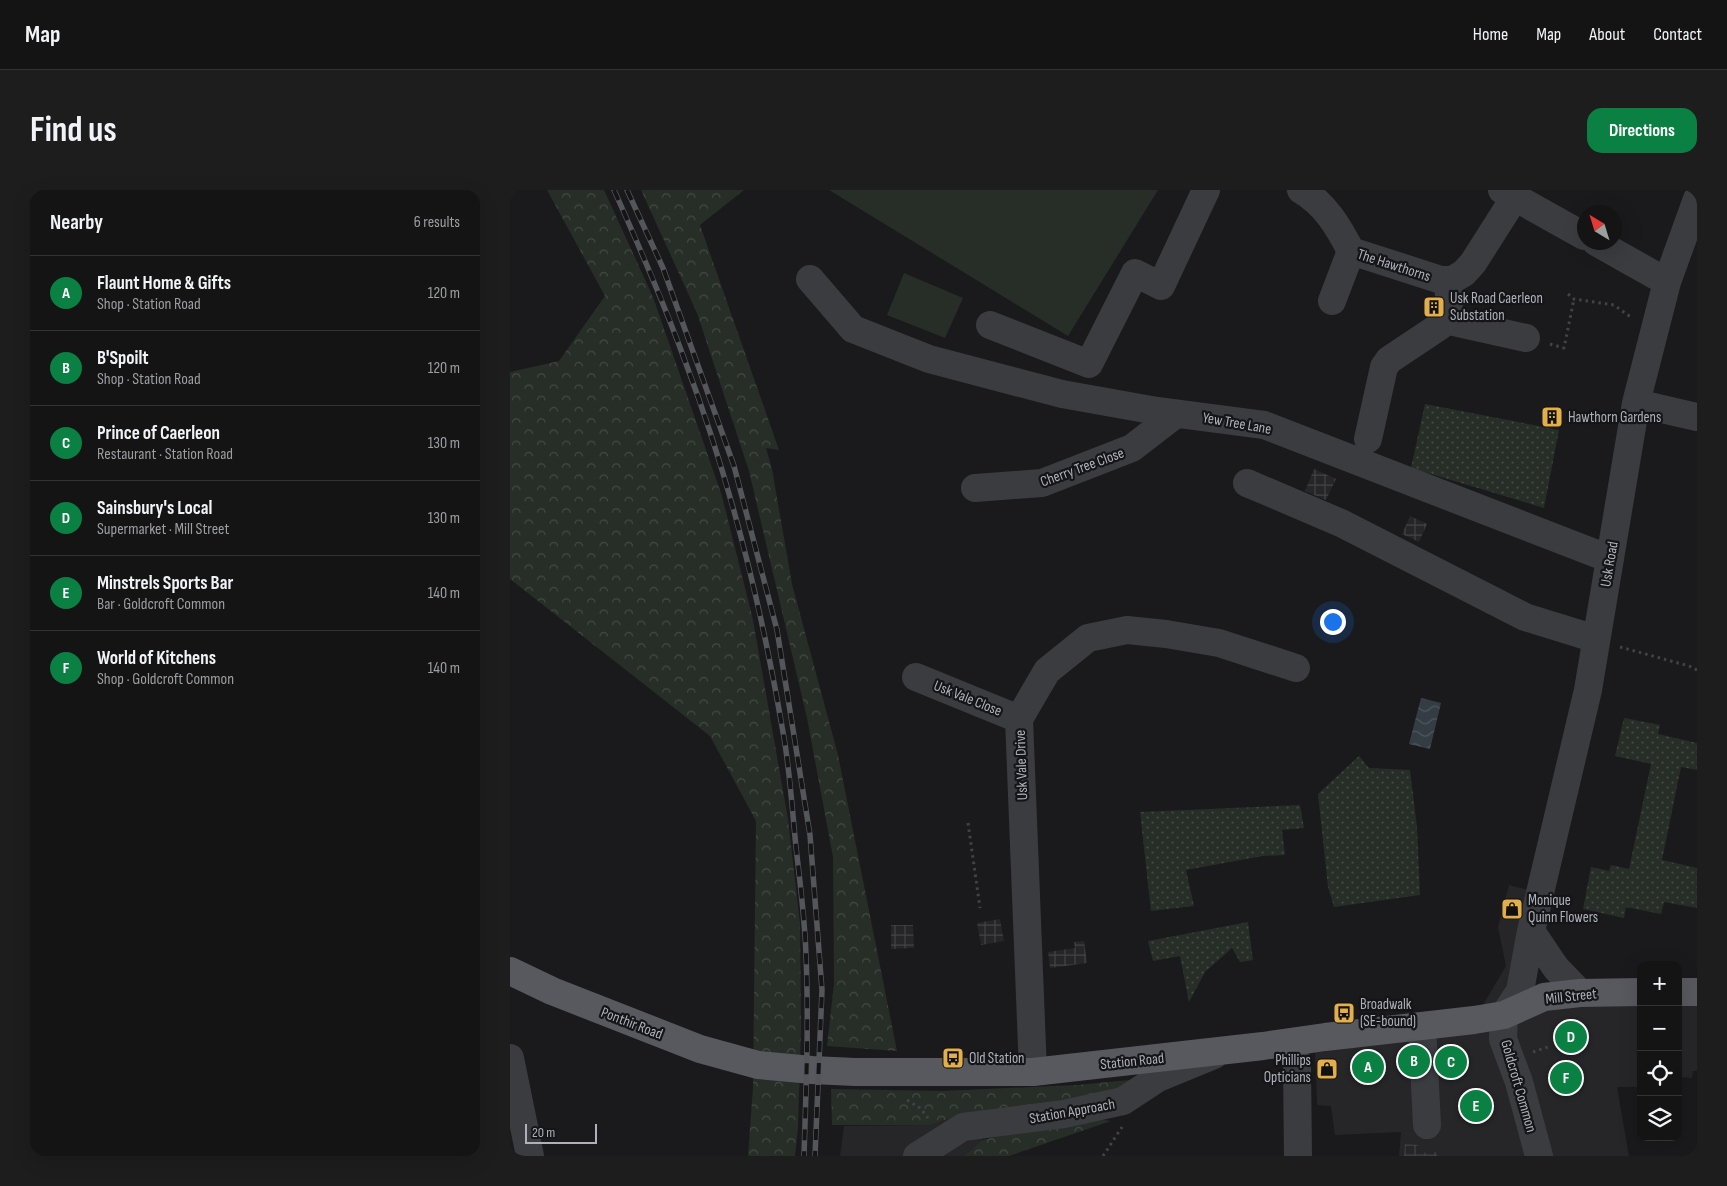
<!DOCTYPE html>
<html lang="en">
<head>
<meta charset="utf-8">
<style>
	:root { --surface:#141415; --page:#1d1d1e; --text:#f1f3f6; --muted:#9d9ea0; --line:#333334; --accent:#0b8043 }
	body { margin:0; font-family:"Sofia Sans Condensed",sans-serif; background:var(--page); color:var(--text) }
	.controls { position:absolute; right:15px; bottom:15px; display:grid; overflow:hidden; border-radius:10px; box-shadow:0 5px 20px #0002 }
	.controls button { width:45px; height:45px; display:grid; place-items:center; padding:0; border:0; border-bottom:1px solid var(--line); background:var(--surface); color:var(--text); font:25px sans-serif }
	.compass { position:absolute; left:1067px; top:15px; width:45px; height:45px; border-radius:50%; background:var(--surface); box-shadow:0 5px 20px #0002; rotate:322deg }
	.scale { position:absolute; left:15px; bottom:12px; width:72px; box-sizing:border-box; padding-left:5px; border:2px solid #adb1ba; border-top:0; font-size:14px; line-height:18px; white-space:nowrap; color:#adb1ba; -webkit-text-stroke:4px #151517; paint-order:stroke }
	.you { position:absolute; left:822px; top:431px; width:18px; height:18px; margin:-12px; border:4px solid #fff; border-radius:50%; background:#1a73e8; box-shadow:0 0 0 8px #1a73e833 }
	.badge { display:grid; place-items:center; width:32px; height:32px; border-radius:50%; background:var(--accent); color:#fff; font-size:16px; font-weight:700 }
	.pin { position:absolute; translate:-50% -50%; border:2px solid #fff; box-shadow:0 1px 5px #0006 }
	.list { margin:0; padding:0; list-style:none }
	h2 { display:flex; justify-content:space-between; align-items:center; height:65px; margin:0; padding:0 20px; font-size:21px }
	h2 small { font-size:16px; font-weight:400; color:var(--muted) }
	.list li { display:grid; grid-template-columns:32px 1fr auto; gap:15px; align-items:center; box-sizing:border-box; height:75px; padding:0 20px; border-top:1px solid var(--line) }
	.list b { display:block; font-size:19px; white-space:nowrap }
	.list p { margin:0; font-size:16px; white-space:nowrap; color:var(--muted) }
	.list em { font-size:16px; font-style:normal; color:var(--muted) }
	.icon { flex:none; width:28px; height:28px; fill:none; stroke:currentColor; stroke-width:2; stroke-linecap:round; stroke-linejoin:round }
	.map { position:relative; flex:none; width:1187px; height:966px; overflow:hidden; border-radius:15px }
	header { display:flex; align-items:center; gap:30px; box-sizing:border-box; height:70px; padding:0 25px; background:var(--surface); border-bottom:1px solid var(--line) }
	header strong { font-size:24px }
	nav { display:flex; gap:28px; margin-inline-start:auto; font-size:18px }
	.intro { display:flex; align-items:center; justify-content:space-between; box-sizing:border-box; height:120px; padding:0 30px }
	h1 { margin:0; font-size:35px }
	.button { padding:12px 22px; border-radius:15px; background:var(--accent); color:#fff; font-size:18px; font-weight:700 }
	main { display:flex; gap:30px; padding:0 30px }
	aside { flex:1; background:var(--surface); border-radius:15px; box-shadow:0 5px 20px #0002 }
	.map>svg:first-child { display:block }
	.built { fill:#262629 }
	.industrial { fill:url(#industrial-grid) }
	.grass { fill:url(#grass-dots) }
	.forest { fill:url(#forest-crowns) }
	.pitch { fill:#262e27 }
	.water { fill:url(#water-waves) }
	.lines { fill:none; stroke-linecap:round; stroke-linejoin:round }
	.path { stroke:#414347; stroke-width:3; stroke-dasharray:2.5 4; stroke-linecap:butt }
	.minor { stroke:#3b3c40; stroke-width:28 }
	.major { stroke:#57595f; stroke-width:28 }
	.rail-casing { stroke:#54565b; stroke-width:5.5 }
	.rail { stroke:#151517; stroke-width:4; stroke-dasharray:11; stroke-linecap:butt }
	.labels { text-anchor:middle; stroke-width:4.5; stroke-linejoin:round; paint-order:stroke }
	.street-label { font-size:15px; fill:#adb1ba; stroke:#151517 }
	.poi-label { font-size:15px; fill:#adb1ba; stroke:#151517; text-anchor:start }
</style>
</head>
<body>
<header>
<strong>Map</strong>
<nav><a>Home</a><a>Map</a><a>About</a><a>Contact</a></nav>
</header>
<div class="intro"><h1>Find us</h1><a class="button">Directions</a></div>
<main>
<aside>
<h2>Nearby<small>6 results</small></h2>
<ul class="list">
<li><span class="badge">A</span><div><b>Flaunt Home &amp; Gifts</b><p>Shop · Station Road</p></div><em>120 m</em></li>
<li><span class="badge">B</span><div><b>B'Spoilt</b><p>Shop · Station Road</p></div><em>120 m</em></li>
<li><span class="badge">C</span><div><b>Prince of Caerleon</b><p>Restaurant · Station Road</p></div><em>130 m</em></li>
<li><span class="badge">D</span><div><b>Sainsbury's Local</b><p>Supermarket · Mill Street</p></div><em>130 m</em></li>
<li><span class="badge">E</span><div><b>Minstrels Sports Bar</b><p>Bar · Goldcroft Common</p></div><em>140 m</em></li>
<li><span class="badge">F</span><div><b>World of Kitchens</b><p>Shop · Goldcroft Common</p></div><em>140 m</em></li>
</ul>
</aside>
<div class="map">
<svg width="1187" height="966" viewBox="0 0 1187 966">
	<defs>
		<pattern id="industrial-grid" width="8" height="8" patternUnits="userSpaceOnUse" patternTransform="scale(1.25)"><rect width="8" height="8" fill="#262629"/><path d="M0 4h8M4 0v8" fill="none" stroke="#434346"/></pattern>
		<pattern id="grass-dots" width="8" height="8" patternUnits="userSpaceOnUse" patternTransform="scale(1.25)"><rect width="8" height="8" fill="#262e27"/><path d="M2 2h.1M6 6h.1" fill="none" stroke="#434a44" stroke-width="1.8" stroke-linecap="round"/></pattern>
		<pattern id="forest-crowns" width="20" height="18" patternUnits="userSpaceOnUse" patternTransform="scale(1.25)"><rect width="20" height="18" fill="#262e27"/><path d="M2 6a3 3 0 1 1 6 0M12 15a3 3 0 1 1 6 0" fill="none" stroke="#434a44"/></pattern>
		<pattern id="water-waves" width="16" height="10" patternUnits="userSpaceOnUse" patternTransform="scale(1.25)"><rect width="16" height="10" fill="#343d44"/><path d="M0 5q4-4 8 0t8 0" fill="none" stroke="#4f575d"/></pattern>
	</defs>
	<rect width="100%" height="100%" fill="#1a1a1c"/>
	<path class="built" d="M999,695L1030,703L1010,801L1131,802V897H1107L1119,966H889L891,942L825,945L821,916L807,915L805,860L964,830L996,776L988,737Z
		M1168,802H1187V881H1183L1182,888L1171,887V898H1168Z
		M470,925L472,950L454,966H330L334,936L420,935L438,929Z"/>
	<path class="industrial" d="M804,279L826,289L816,310L795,301Z
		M900,326L917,334L909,352L892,344Z
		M490,729L494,751L471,755L467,733Z
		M381,735H403L404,758L381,759Z
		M574,751L577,773L540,778L538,762L565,758L564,752Z
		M895,954L908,955V963L927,962V966H894Z"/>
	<path class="grass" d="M915,214L1049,240L1034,318L901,278Z
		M1114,528L1150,535L1148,544L1187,553V580L1171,577L1152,670L1187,678V718L1154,712L1151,724L1116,717L1114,728L1073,719L1081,677L1099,681L1101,675L1119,679L1141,574L1105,566Z
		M849,566L859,578L900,580L907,637L910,705L824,717L818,697L808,604Z
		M790,615L794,638L772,640L775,665L753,666L676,680L684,716L641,721L630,622Z
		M738,732L743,770L730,772L722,758L695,782L679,812L670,766L643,771L638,751Z"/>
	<path class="forest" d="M37,0H94L143,107L212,306L243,430L278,629L290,733L291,839L288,937L285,966H238L243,897L246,631L200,546L0,389V182L49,171L95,106Z
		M131,0H234L190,35L269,260L256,258L262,279L282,394L328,565L387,861L317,856L324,794L323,667L297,528L239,281L187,123Z
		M619,890L624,893L585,908L438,929L420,935H322L321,899L432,901L567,895Z
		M574,927L601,931L499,966H454L472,950Z"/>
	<path class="pitch" d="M319,0H648L558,146Z
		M394,83L453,108L435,148L377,125Z"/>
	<path class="water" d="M911,508L931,513L920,559L899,554Z"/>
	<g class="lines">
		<path class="path" d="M1058,104L1064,109L1104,115L1122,128
			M1040,154L1054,158L1064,109
			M1110,457L1179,476L1187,480
			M458,633L470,718
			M1023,862L1041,856
			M397,910L410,918L418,928
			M593,966L612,937"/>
		<path class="minor" d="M791,0C815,14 828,36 841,61L931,90H942L954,83L963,73L1005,7
			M992,0L1074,46
			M1086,52L1157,92
			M300,89L343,139L419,169L552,204L647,221L754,235L1100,369
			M822,111L841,61
			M935,130L1016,148
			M480,135L579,174L625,83L651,96L696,0
			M1126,213L1187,227
			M858,249L874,177L879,170L930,136C942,121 939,109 938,90
			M737,293L831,333L1015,427L1086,449
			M465,298L532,293L622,258L666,224
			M406,487L509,529
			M1021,741L1046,778L1070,803
			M912,836L917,935
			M783,853L787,877L788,966
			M0,868L20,966
			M523,882L509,529L537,481L578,448L617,440L656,444L709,453L786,478
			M407,966L453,937L554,924L613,911L648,888L704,865
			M1029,966L1009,892L993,849L994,825L1010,801L1021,741L1078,500L1126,213L1157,92L1187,9"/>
		<path class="major" d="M0,781L42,801L190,859L248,875L302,880L345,882H523L753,856L815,847L964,830L994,825L1034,807L1070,803L1131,802
			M1168,802H1187"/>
		<g class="rail-casing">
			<path id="rail" d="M104,0C129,56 154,113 175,171C219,287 252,419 273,542C280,580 282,619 286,657C290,693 295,729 296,766C299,833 296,900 294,966
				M117,0L153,78L224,276L267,440L300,645L312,800L305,966"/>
		</g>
		<use href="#rail" class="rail"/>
	</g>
	<defs>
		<g id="building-square" transform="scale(1.125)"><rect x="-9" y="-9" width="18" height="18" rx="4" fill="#e2af4b" stroke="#151517"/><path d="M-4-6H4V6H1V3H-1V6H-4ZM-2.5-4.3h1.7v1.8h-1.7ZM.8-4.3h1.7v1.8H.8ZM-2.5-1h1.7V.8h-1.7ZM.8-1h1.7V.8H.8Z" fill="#111"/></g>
		<g id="shop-square" transform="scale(1.125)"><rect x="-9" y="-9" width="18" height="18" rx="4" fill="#e2af4b" stroke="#151517"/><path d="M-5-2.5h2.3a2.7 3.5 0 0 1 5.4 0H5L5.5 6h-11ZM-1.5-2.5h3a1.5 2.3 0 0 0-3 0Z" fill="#111"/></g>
		<g id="bus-square" transform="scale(1.125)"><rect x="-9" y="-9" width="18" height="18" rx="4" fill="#e2af4b" stroke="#151517"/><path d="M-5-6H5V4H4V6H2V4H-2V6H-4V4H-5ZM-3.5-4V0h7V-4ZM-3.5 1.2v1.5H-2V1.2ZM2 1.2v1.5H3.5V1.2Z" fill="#111"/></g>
	</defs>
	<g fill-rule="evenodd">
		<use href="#building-square" x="924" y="117"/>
		<use href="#building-square" x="1042" y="227"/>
		<use href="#shop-square" x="1002" y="719"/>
		<use href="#bus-square" x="834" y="823"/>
		<use href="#bus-square" x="443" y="868"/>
		<use href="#shop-square" x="817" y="879"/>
	</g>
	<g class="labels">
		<g class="street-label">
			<text transform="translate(884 75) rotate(18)" y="5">The Hawthorns</text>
			<text transform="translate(727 233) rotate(10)" y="5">Yew Tree Lane</text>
			<text transform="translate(572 277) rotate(-20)" y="5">Cherry Tree Close</text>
			<text transform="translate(1099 374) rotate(-80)" y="5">Usk Road</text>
			<text transform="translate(458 508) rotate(22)" y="5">Usk Vale Close</text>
			<text transform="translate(511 575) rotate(-92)" y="5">Usk Vale Drive</text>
			<text transform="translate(1061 806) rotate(-6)" y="5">Mill Street</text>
			<text transform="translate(122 833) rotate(21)" y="5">Ponthir Road</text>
			<text transform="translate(622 871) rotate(-6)" y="5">Station Road</text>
			<text transform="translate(1009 896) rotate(74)" y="5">Goldcroft Common</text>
			<text transform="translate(562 921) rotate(-10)" y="5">Station Approach</text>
		</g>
		<g class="poi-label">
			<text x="940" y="113">Usk Road Caerleon<tspan x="940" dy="17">Substation</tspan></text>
			<text x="1058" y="232">Hawthorn Gardens</text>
			<text x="1018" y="715">Monique<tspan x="1018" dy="17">Quinn Flowers</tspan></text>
			<text x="850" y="819">Broadwalk<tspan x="850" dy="17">(SE-bound)</tspan></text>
			<text x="459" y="873">Old Station</text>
			<text x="801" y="875" text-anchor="end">Phillips<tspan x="801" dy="17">Opticians</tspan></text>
		</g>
	</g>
</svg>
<div class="controls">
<button>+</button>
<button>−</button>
<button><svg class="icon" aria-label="locate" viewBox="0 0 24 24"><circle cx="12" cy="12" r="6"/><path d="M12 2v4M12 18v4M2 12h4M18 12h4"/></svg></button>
<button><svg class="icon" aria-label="layers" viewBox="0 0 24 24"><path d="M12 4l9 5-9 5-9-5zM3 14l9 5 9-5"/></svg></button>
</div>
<svg class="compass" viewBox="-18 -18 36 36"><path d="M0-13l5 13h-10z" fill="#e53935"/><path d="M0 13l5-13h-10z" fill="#9d9ea0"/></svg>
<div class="scale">20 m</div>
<div class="you"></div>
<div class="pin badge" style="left:858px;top:877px">A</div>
<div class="pin badge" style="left:904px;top:871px">B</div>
<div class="pin badge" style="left:941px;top:872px">C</div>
<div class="pin badge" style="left:1061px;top:847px">D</div>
<div class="pin badge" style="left:966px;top:916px">E</div>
<div class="pin badge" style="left:1056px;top:888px">F</div>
</div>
</main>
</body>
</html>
